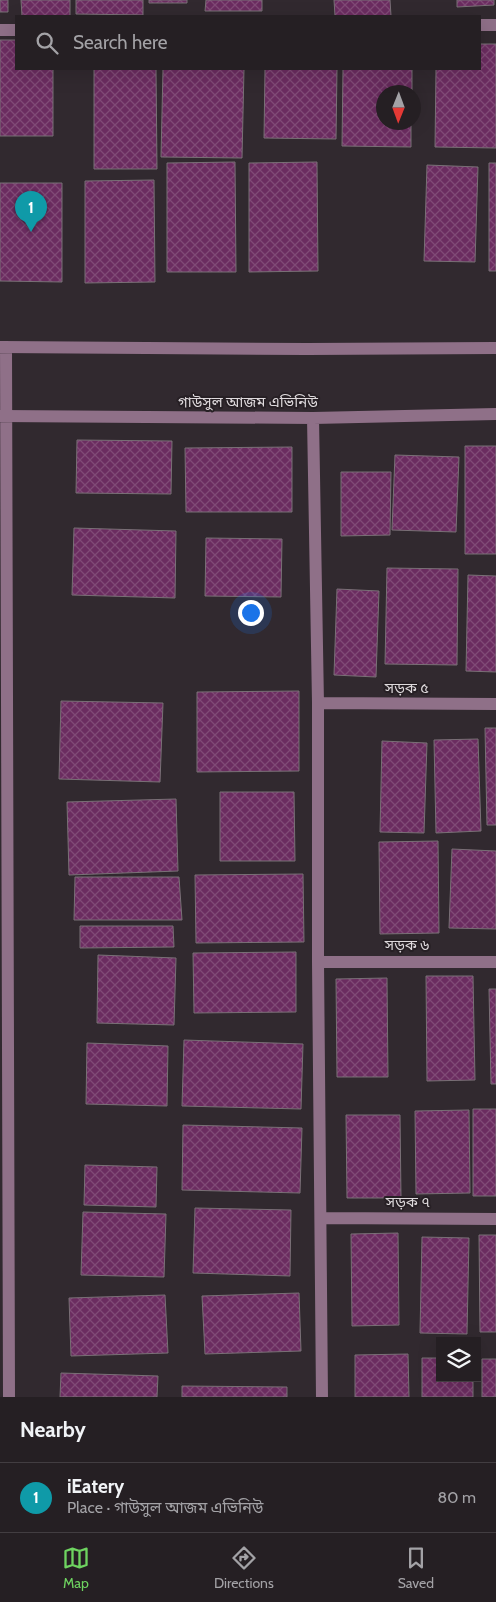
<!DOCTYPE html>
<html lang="en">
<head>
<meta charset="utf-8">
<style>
	:root { --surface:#251f23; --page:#2d272b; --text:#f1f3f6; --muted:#a3a2a6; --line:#423d41; --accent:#6ed360 }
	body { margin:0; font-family:Cabin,"Noto Sans Bengali",sans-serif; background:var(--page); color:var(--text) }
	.controls { position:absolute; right:15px; bottom:15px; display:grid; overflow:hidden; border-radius:0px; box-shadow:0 5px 20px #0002 }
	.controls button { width:45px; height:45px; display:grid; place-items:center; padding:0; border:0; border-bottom:1px solid var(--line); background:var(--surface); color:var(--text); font:25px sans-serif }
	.compass { position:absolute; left:376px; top:85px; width:45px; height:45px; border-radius:50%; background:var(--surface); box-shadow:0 5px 20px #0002; rotate:181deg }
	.you { position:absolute; left:250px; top:612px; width:18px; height:18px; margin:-12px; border:4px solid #fff; border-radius:50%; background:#1a73e8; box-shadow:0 0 0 8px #1a73e833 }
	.badge { display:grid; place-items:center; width:32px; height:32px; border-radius:50%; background:var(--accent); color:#fff; font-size:16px; font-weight:700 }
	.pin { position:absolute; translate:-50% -41px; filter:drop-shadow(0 1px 2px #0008) }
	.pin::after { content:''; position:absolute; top:26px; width:18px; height:15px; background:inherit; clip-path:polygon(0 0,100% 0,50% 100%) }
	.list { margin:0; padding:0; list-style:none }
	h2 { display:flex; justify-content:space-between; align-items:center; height:65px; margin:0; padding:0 20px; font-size:21px }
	h2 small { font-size:16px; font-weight:400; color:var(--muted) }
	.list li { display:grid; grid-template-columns:32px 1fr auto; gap:15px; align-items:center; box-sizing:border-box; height:70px; padding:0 20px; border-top:1px solid var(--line) }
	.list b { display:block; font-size:19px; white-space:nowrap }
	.list p { margin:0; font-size:16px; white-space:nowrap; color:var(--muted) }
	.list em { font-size:16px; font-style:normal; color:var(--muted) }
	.icon { flex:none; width:28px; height:28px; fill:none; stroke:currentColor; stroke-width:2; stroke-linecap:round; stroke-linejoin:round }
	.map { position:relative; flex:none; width:496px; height:1397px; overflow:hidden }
	.search { position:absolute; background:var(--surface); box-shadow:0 5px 20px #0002; left:15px; right:15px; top:15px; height:55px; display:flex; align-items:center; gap:12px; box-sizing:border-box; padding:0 18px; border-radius:0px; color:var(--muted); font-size:19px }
	.sheet { height:135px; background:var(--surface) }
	nav { display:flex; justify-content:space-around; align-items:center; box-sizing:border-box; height:70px; border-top:1px solid var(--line); background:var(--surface); font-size:14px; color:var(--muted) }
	nav a { display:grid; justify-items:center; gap:2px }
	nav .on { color:var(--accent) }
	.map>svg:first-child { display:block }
	.building { fill:url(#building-cross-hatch); stroke:#797076 }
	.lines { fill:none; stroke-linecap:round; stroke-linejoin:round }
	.minor { stroke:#8f7088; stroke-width:12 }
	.labels { text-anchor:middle; stroke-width:4; stroke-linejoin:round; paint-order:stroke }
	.street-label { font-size:15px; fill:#dfdadd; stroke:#272025 }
</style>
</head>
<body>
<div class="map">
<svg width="496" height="1397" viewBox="0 0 496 1397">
	<defs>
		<pattern id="building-cross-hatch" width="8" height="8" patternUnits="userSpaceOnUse" patternTransform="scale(1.25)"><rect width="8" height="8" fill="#6b2c60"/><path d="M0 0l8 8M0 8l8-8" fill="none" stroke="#804a76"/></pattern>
	</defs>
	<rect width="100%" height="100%" fill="#31292f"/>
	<path class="building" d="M0,0H8V12H0Z
		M21,0H70V16H22Z
		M76,0H143V15L76,14Z
		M149,0H187V3H149Z
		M206,0H262V11H205Z
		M334,0H390L391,16H335Z
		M457,0H494V5L457,7Z
		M0,40H16V69H53V136H0Z
		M480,44H496V148L435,147L436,69H480Z
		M94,69H156L157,169H94Z
		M163,69H244L242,158L161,157Z
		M265,69H337L336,139L264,138Z
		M343,69H412V92H384V122H411V147L342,146Z
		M235,162L236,272H167V163Z
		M317,162L318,271L249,272V163Z
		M489,163H496V271H489Z
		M427,165L478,167L475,262L424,261Z
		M154,180L155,282L85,283V181Z
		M0,183H62V282L0,281Z
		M77,440L172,441L171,494L76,493Z
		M465,446H496V554H465Z
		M292,447V512H186L185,448Z
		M395,455L459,457L456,532L392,530Z
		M341,472H391L390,535L341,536Z
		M74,528L176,531L175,598L72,595Z
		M206,538L282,539L281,597L205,596Z
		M387,568L458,569L457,665L385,664Z
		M468,575L496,576V672L466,671Z
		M337,589L379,591L376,677L334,675Z
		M299,691V771L197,772V692Z
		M61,701L163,703L160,782L59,779Z
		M485,728H496V825H487Z
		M478,739L481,831L436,833L434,740Z
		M382,741L427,743L424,833L380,832Z
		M220,792H294L295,861H220Z
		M176,799L178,871L69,875L67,802Z
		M438,841L439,933L380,934L379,842Z
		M452,849L496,851V929L449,928Z
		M303,874L304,942L196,943L195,875Z
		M75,877H179L182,920H74Z
		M80,926H173L174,947L80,948Z
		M296,952V1012L194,1013L193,953Z
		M98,955L176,958L174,1025L97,1023Z
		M426,976H473L475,1080L427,1081Z
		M387,978L388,1077H337L336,979Z
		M489,989H496V1084H491Z
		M184,1040L303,1044L301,1109L182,1106Z
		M87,1043L168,1046L167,1106L86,1104Z
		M473,1109H496V1196H473Z
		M469,1110L470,1193L416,1194L415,1111Z
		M346,1115H400L401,1198H347Z
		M183,1125L302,1128L300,1193L182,1190Z
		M85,1165L157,1167L156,1207L84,1205Z
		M195,1208L291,1210L290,1276L193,1273Z
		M83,1212L166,1214L164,1277L81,1275Z
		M398,1233L399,1325L352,1326L351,1234Z
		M479,1235H496V1332H480Z
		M422,1237L469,1238L467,1334L420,1333Z
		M299,1293L301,1351L205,1354L202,1296Z
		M165,1295L168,1353L71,1356L69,1298Z
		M408,1354L409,1397H355V1355Z
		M422,1358H440V1378H473V1397H422Z
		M482,1359H496V1397H482Z
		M61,1373L158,1376L157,1397H60Z
		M182,1386L287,1387V1397H182Z"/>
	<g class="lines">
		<path class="minor" d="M480,25H496
			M0,30H16
			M0,347L307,349L496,348
			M6,347L9,1397
			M0,416L313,418L496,414
			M313,418L318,703V962L322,1397
			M318,703L496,704
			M318,962H496
			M321,1218L496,1219"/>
	</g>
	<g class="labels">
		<g class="street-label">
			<text x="248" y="407">গাউসুল আজম এভিনিউ</text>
			<text x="407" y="693">সড়ক ৫</text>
			<text x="407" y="950">সড়ক ৬</text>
			<text x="408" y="1207">সড়ক ৭</text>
		</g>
	</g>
</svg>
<div class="controls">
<button><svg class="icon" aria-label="layers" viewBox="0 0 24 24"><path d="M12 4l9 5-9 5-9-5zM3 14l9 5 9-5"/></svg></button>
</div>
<svg class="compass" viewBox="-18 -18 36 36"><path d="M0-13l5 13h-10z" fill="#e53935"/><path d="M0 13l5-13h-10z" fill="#a3a2a6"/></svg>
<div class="you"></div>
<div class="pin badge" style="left:31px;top:232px;background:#0f9aa8">1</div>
<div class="search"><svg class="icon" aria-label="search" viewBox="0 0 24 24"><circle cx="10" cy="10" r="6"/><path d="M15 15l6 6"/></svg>Search here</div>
</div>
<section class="sheet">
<h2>Nearby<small></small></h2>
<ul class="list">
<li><span class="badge" style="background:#0f9aa8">1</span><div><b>iEatery</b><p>Place · গাউসুল আজম এভিনিউ</p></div><em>80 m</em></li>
</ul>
</section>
<nav>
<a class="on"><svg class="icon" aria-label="map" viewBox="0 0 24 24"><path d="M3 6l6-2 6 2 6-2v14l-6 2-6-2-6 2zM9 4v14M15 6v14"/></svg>Map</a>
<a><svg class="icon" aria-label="directions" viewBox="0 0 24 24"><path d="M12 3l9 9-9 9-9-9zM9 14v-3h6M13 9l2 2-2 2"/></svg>Directions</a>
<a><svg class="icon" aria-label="saved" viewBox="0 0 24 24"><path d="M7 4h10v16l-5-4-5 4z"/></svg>Saved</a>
</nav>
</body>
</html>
